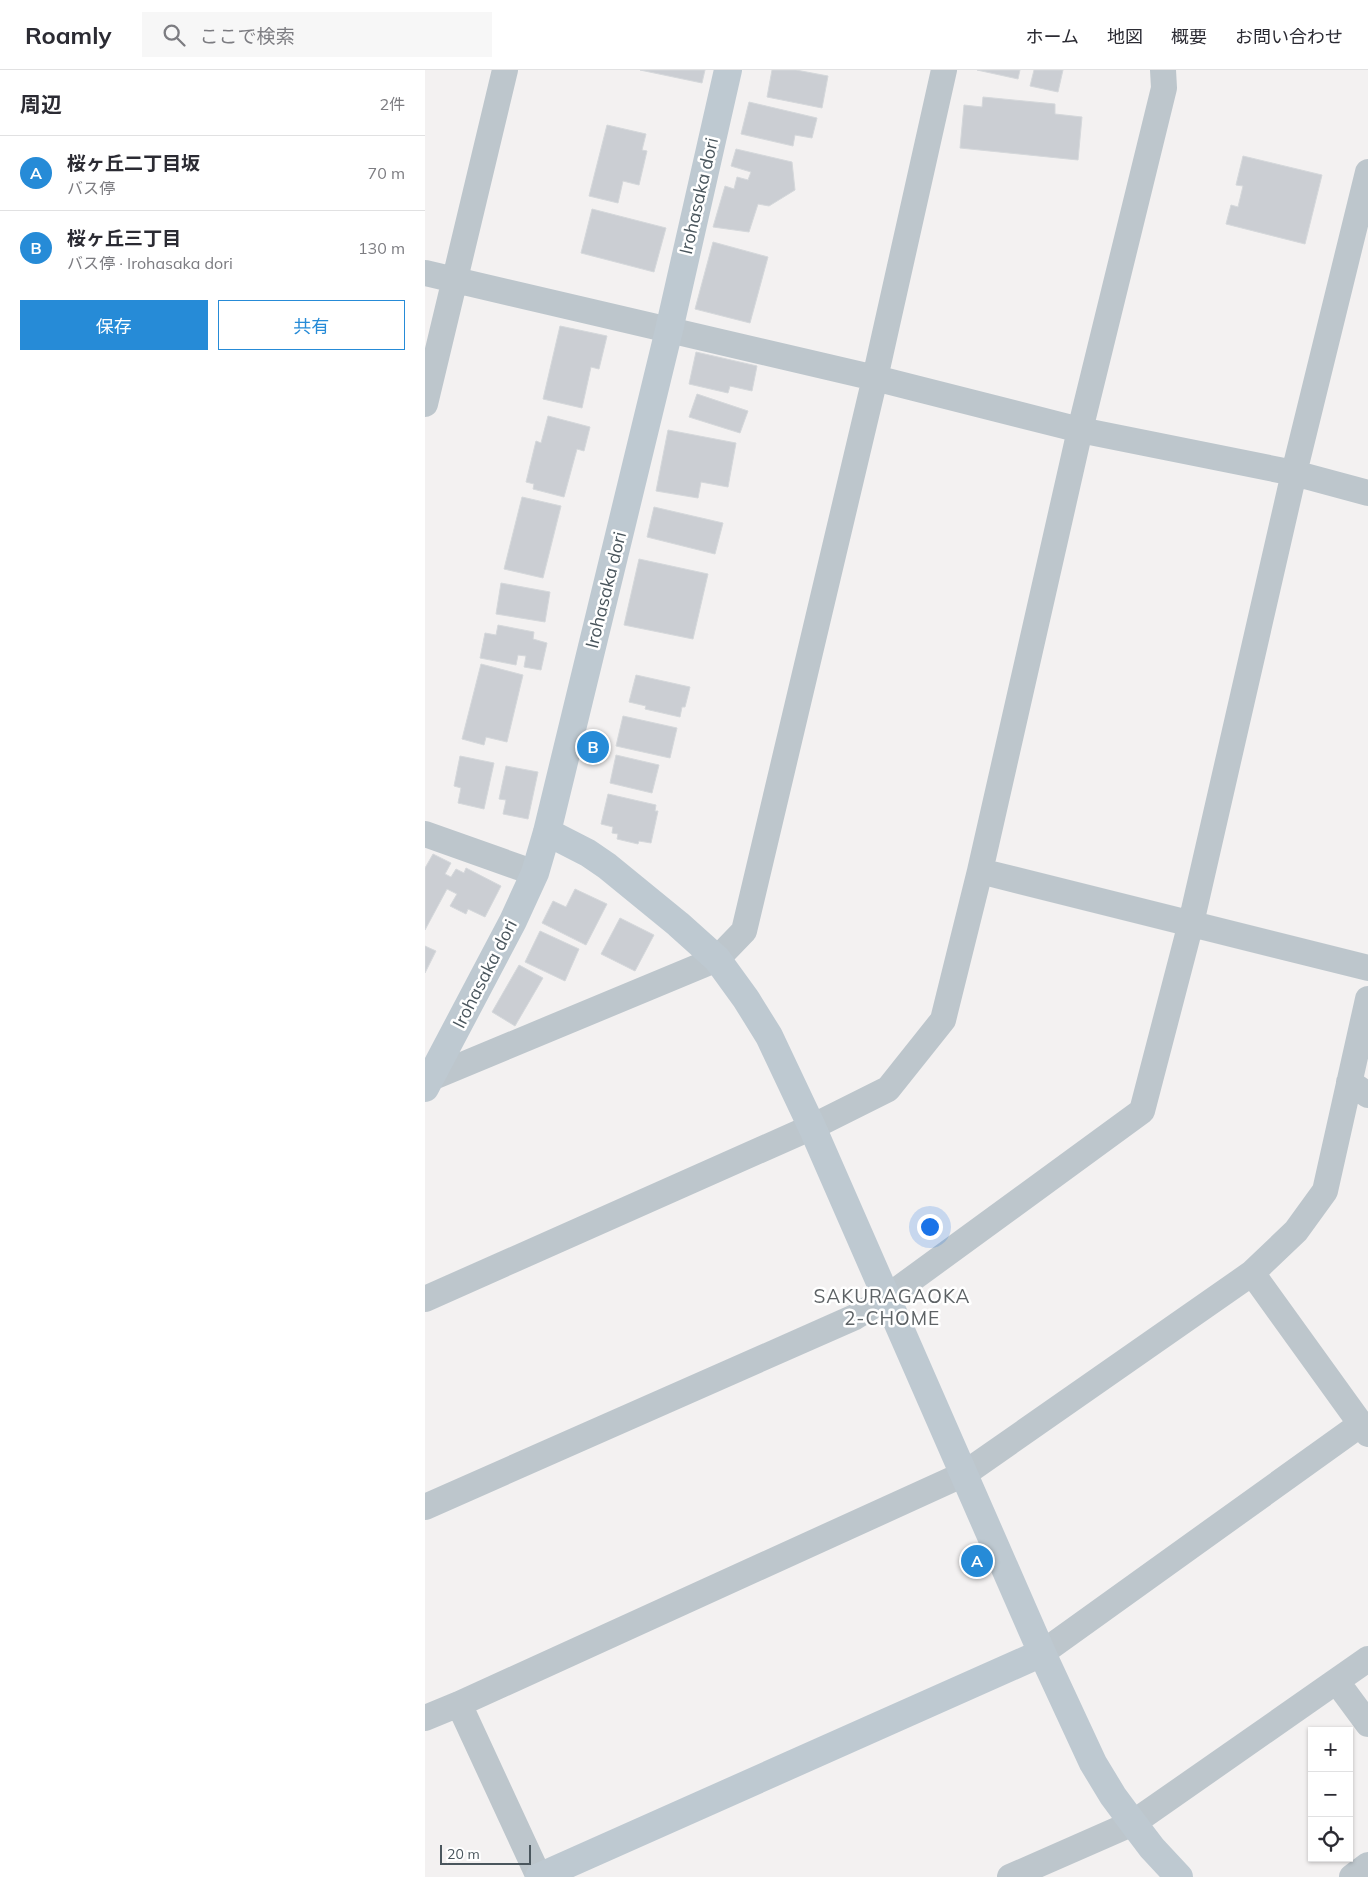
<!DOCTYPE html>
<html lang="ja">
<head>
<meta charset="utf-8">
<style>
	:root { --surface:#fff; --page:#f7f7f7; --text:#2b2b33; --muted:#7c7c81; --line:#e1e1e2; --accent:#268bd7 }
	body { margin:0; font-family:Mulish,"Noto Sans JP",sans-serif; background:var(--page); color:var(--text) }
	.controls { position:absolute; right:15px; bottom:15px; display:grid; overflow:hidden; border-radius:0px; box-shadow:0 1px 4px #0004 }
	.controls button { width:45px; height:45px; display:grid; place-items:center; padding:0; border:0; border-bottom:1px solid var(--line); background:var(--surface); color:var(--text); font:25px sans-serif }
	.scale { position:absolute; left:15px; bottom:12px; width:91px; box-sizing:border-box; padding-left:5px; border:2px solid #4a565d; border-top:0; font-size:14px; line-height:18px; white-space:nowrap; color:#4a565d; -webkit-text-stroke:4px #fff; paint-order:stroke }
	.you { position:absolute; left:504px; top:1156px; width:18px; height:18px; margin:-12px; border:4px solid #fff; border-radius:50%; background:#1a73e8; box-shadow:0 0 0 8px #1a73e833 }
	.badge { display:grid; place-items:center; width:32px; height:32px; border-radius:50%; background:var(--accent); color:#fff; font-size:16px; font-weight:700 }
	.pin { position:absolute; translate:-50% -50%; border:2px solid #fff; box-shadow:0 1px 5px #0006 }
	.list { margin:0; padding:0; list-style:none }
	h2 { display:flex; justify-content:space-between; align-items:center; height:65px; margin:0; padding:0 20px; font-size:21px }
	h2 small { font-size:16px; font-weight:400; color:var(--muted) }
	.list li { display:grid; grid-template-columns:32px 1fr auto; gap:15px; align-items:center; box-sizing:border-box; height:75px; padding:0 20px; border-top:1px solid var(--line) }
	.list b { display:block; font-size:19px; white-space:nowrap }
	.list p { margin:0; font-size:16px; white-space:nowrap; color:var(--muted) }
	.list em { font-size:16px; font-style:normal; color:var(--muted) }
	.actions { display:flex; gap:10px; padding:15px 20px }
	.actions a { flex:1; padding:11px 0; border:1px solid var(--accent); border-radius:0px; text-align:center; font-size:18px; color:var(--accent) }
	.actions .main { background:var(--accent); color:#fff }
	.icon { flex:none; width:28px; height:28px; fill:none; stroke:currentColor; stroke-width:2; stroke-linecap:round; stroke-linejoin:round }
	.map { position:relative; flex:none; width:943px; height:1807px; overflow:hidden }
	header { display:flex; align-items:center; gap:30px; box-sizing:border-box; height:70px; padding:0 25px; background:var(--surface); border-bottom:1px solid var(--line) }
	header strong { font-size:24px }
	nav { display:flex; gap:28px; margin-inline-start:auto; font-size:18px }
	.search { width:350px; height:45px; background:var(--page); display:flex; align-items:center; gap:12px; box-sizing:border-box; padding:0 18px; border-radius:0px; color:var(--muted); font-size:19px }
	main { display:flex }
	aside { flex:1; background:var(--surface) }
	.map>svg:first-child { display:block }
	.building { fill:#cbced3; stroke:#d5d8db }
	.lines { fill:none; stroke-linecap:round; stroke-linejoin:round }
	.street { stroke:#bdc6cc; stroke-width:26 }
	.secondary { stroke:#bec9d1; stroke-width:28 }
	.labels { text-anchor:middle; stroke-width:5; stroke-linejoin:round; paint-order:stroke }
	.street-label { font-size:18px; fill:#4a565d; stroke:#fff }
	.neighbourhood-label { font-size:19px; letter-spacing:1px; fill:#5d6265; stroke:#fff }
</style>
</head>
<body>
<header>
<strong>Roamly</strong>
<div class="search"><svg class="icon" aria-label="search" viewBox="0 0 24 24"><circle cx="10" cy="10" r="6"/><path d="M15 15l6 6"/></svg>ここで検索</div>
<nav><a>ホーム</a><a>地図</a><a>概要</a><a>お問い合わせ</a></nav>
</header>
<main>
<aside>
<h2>周辺<small>2件</small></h2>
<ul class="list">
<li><span class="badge">A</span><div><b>桜ヶ丘二丁目坂</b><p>バス停</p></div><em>70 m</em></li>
<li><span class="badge">B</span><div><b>桜ヶ丘三丁目</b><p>バス停 · Irohasaka dori</p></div><em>130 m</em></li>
</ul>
<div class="actions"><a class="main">保存</a><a>共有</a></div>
</aside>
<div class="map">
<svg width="943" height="1807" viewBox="0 0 943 1807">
	<rect width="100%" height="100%" fill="#f3f1f1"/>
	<path class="building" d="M215,0H280L277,13Z
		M347,0H371L403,6L397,38L342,27Z
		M552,0H595L593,9Z
		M609,0H638L633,22L605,16Z
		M558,27L630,34V44L657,47L653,90L535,78L539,35L557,37Z
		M324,32L392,48L387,68L370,65L368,76L316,64Z
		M182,55L221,64L217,80L222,81L214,115L198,111L193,133L164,126Z
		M311,79L367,92L370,120L344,136L333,134L324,162L288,157L300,116L309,119L312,107L323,110L326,102L306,96Z
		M818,86L897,105L880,174L801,154L806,135L813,137L818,116L811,115Z
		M167,139L241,158L229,202L156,183Z
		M288,172L343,187L325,253L270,239Z
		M135,256L182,266L174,299L166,297L157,338L118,329Z
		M271,282L332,296L327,321L305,316L303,323L264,314Z
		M272,324L323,341L315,363L264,347Z
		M123,346L165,357L159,381L152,379L139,427L108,419L109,414L101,412L111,371L116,373Z
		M243,360L311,373L303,417L276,412L273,428L231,421Z
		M97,427L136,436L118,508L79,499Z
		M229,437L298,453L290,484L222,467Z
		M214,489L283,504L268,569L199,555Z
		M76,513L125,522L120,552L71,544Z
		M73,555L109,562L108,569L122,573L116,600L99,597L101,586L93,585L91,595L55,588L60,563L71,565Z
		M56,594L98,605L82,672L61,667L59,675L37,669Z
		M211,605L265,617L260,637H257L255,647L220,639L221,636L204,632Z
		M198,646L252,658L245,688L191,676Z
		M191,685L234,695L227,723L185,713Z
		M35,686L69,693L59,739L33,733L36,718L29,716Z
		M81,696L113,702L103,749L78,744L81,730L74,729Z
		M183,724L231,735L230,741H233L226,773L214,771L213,774L192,769L193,764L187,763L188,757L176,754Z
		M8,784L26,793L20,804L26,807L31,799L39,803L41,798L76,816L60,847L43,839L41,844L25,836L32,824L22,819L0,860V798Z
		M150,819L182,834L161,875L117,853L128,831L141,837Z
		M195,848L229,865L210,901L176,884Z
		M115,861L154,879L140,911L100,892Z
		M0,876L11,881L0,903Z
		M94,895L118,908L90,956L67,942Z"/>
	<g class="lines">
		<path class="street" d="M0,203L450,308L655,360L869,403L943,423
			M0,334L80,0
			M0,764L110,803
			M555,801L943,898
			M6,1008L292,889L319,861L450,308L519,0
			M924,1012L943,1025
			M827,1203L943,1364
			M0,1229L387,1057L463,1019L518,950L555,801L655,360L739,18L738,0
			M0,1437L430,1247L461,1228L717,1041L766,853L869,403L943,102
			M617,1583L936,1354
			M912,1612L943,1654
			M34,1634L114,1807
			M0,1648L34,1634L539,1404L827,1203L871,1161L900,1121L943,929
			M585,1807L708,1753L943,1589
			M927,1807L943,1795"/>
		<path class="secondary" d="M122,762L163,783L182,796L253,854L292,889L321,929L344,966L387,1057L617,1583L668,1693L688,1726L708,1753L727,1778L754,1807
			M0,1018L88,851L110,803L122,762L244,260L303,0
			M114,1807L617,1583"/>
	</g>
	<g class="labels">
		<g class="street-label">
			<text transform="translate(274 126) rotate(-77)" y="6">Irohasaka dori</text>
			<text transform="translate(181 520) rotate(-76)" y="6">Irohasaka dori</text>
			<text transform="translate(60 904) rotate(-63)" y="6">Irohasaka dori</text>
		</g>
		<g class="neighbourhood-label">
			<text x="467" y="1233">SAKURAGAOKA<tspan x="467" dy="22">2-CHOME</tspan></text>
		</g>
	</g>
</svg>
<div class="controls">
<button>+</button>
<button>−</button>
<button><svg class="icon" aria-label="locate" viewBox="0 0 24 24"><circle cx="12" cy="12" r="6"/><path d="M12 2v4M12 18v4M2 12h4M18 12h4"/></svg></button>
</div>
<div class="scale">20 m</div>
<div class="you"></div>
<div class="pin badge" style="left:552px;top:1491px">A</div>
<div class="pin badge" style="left:168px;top:677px">B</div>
</div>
</main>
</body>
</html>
